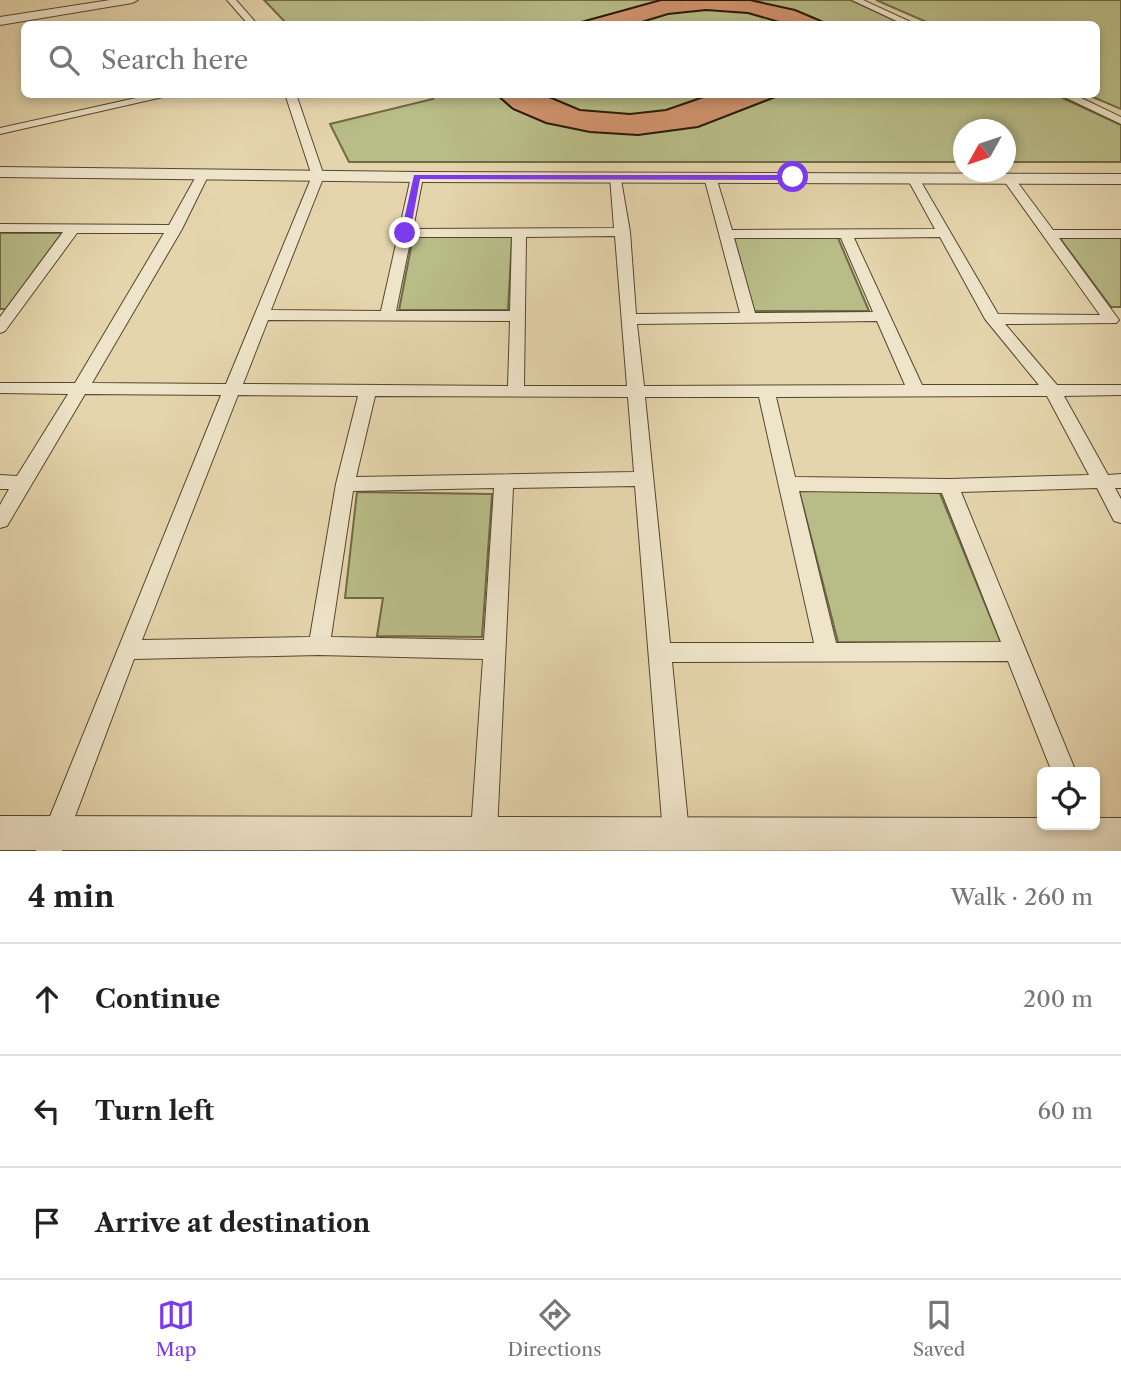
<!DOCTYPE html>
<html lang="en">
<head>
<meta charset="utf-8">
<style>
	:root { --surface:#fff; --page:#f2f2f2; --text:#222; --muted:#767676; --line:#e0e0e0; --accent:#7c3aed }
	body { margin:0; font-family:"Libre Caslon Text",serif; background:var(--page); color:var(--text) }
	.controls { position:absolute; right:21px; bottom:21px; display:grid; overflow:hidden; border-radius:10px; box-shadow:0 4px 10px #0003 }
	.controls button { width:63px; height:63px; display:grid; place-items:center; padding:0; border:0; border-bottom:2px solid var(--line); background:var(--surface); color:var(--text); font:35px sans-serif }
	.compass { position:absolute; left:953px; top:119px; width:63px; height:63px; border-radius:50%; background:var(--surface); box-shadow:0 4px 10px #0003; rotate:230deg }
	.stop { position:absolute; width:21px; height:21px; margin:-16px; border:5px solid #7c3aed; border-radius:50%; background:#fff }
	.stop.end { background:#7c3aed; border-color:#fff; box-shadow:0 2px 7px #0008 }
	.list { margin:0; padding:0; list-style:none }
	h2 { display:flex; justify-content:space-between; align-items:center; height:91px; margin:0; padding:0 28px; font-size:30px }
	h2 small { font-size:23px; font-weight:400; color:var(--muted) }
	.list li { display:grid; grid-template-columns:46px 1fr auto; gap:21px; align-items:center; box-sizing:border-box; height:112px; padding:0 28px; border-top:2px solid var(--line) }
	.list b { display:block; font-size:26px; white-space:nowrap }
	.list em { font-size:23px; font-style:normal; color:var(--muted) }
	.icon { flex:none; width:38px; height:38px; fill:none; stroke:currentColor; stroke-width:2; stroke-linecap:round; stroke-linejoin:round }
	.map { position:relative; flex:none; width:1121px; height:851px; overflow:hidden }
	.search { position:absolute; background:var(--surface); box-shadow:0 4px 10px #0003; left:21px; right:21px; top:21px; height:77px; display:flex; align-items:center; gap:18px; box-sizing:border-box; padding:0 24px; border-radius:10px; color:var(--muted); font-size:26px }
	.sheet { height:427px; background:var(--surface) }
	nav { display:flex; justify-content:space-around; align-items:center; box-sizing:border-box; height:98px; border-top:2px solid var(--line); background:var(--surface); font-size:19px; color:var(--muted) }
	nav a { display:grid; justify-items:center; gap:4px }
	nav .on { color:var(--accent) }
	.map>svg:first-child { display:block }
	.green { fill:#b8bc87; stroke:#706a46; stroke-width:2 }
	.building { fill:#d1936e; stroke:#281705; stroke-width:2 }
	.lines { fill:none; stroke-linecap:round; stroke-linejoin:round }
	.minor-casing { stroke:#57462f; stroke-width:2 }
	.tertiary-casing { stroke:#57462f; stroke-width:2 }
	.minor { fill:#eee4c9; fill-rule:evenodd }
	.tertiary { fill:#eee4c9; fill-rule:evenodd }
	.route { fill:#7c3aed }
</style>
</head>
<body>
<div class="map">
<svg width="1121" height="851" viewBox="0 0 1121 851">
	<rect width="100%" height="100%" fill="#e5d5ac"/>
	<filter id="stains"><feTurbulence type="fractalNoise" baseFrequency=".00286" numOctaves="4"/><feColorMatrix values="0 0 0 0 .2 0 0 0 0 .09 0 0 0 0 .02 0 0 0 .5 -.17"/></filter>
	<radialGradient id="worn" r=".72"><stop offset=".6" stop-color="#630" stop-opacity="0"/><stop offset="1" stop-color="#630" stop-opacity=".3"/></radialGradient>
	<path class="green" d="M264,0H851L903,24H287Z
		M876,0H1121V109L1088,95L1096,94V24H931Z
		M429,94H1054L1121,125V162H1006V130H964L963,162H349L330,124L433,99Z
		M0,233H62L6,309H0Z
		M413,237H512L508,310H399Z
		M1059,237H1121V307H1111Z
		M734,238H838L869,311H754Z
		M799,490L939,491L1001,643L838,642Z
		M357,492L492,494L482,637L377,636L383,598H345Z"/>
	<path class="building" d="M661,0H750L795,10L828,24H786L748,13L706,10L668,14L635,24H574Z
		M496,94H542L580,110L630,114L666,110L712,94H783L698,127L638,135L590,132L546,123L513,109Z"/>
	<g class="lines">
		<g class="minor-casing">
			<path id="minor" d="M227,0H236L257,24H248Z
				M852,0H863L915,24H903Z
				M154,94H176L0,134V128Z
				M285,94H296L324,176L271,310L381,311L411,177L417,173L423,177L413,229L614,228L610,177L616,173L620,174L630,232L636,314L740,313L704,177L710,173L716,177L732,230L935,229L907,178L913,174L917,175L998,314L1100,315L1002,178L1004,175H1012L1053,230H1121V238H1059L1119,320L1116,323L1005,324L1057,385H1121V395L1064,396L1108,475L1121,474V488H1115L1121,499V523L1114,521L1097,488L961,492L1076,772H1052L1008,661L672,662L689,833L685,842L676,846L667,842L663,833L635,486L513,488L497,832L493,841L484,845L475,841L471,832L483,659L319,655L134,659L62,851H36L221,395L85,394L7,526L0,528V505L9,489H0V475L17,476L68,394L0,393V383H75L164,233H77L5,331L0,333V317L63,232H0V224L169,225L199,171H207L209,174L182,229L92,383L226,384L312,176ZM615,236L627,386H524L526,237ZM411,237H512L510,311H396ZM940,237L985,319L1039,385H922L854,238ZM734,238H841L873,312L755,313ZM268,320L510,321L508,386L243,384ZM877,321L905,385L644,386L637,324ZM238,395L358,396L336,484L310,637L142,640ZM375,396L628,397L634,472L356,477ZM1047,396L1089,475L949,479L795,477L776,397ZM645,397H759L814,643H670ZM494,488L484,640L331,637L353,491ZM799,491L942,493L1001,642L836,643Z
				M1058,94H1073L1121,117V124Z"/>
		</g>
		<g class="tertiary-casing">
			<path id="tertiary" d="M110,0H138L132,3L0,25V17Z
				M0,167L417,172L1121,174V184L417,182L0,177Z
				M0,816L1042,818V825H1095V818H1121V851L0,850Z"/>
		</g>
		<use href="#minor" class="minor"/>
		<use href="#tertiary" class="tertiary"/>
	</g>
	<path class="route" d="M414,175H793L797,177L793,180L420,179L410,233L405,236L401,233Z"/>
	<rect width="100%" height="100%" filter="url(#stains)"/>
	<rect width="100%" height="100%" fill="url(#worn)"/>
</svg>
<div class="controls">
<button><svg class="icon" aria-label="locate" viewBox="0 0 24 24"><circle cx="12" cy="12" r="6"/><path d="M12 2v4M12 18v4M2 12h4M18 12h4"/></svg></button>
</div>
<svg class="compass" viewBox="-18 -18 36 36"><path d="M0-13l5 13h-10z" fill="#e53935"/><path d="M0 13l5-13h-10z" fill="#767676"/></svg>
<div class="stop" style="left:793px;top:177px"></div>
<div class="stop end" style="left:405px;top:233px"></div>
<div class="search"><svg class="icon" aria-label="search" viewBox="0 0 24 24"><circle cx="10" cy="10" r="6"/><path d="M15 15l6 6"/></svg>Search here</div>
</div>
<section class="sheet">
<h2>4 min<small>Walk · 260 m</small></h2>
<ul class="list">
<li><svg class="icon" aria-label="ahead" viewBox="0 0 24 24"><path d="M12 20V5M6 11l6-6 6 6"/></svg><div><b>Continue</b></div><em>200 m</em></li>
<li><svg class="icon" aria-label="left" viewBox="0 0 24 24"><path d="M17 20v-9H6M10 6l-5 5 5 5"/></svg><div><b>Turn left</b></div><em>60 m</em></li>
<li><svg class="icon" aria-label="arrive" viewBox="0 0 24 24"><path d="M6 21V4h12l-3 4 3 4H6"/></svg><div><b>Arrive at destination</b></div></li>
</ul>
</section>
<nav>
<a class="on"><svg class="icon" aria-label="map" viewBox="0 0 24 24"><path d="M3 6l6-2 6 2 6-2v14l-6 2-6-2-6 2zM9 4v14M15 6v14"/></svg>Map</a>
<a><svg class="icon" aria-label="directions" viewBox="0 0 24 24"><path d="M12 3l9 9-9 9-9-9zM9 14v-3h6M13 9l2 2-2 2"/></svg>Directions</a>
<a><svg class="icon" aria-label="saved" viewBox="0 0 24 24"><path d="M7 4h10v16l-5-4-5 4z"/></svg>Saved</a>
</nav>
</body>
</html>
